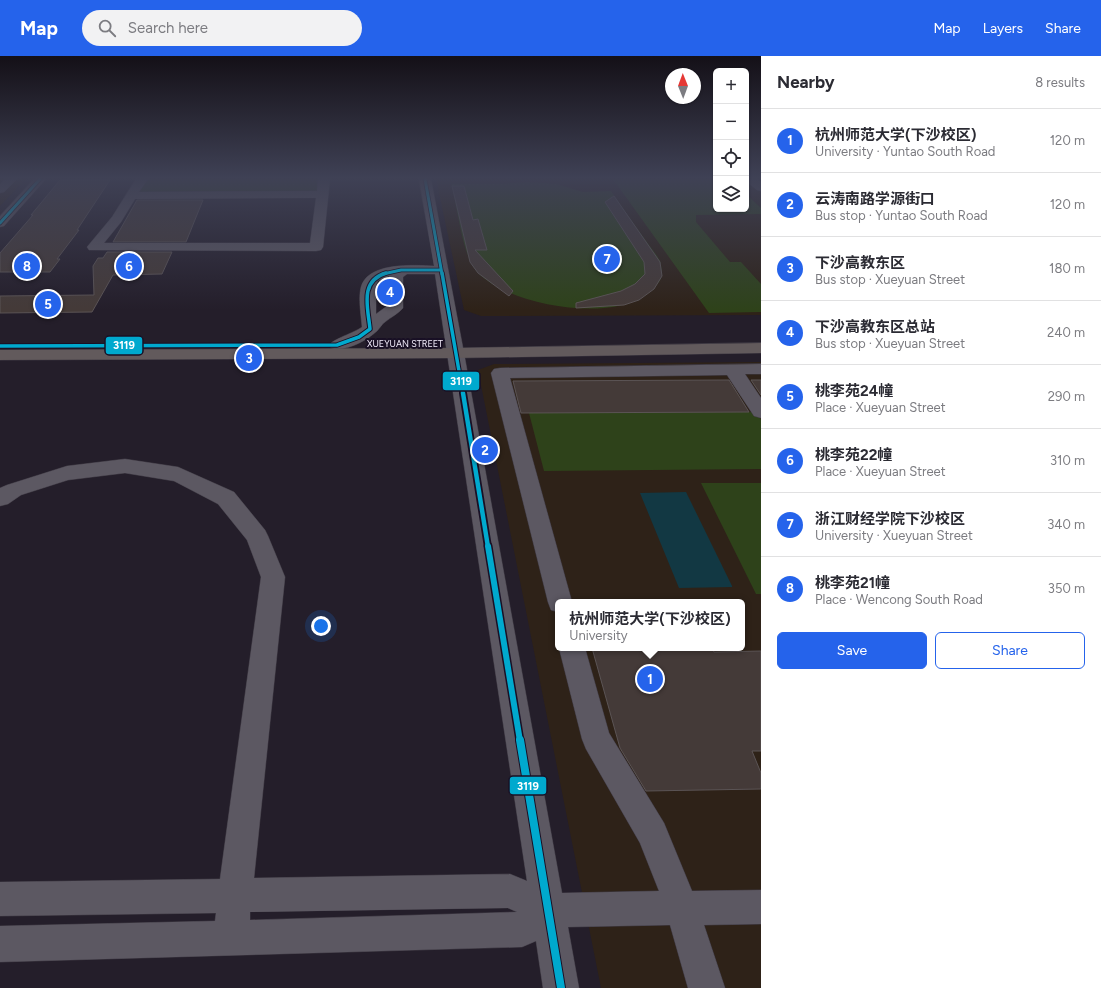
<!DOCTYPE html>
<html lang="en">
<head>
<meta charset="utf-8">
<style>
	:root { --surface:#fff; --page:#f2f2f3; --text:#2b2b33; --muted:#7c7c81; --line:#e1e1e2; --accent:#2563eb }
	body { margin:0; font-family:Figtree,"Noto Sans SC",sans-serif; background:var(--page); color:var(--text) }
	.controls { position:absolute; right:12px; top:12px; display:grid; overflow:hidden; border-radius:6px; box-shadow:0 1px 3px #0004 }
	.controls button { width:36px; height:36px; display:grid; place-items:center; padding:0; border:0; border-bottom:1px solid var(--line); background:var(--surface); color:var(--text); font:20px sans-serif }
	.compass { position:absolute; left:665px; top:12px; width:36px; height:36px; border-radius:50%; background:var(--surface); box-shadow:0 1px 3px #0004; rotate:359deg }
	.you { position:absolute; left:321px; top:570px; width:14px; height:14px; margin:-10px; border:3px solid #fff; border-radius:50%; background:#1a73e8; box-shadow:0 0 0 6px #1a73e833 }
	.badge { display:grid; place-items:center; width:26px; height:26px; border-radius:50%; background:var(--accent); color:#fff; font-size:13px; font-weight:700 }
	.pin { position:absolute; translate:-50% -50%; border:2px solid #fff; box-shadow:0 1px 4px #0006 }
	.popup { position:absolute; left:555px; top:543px; width:190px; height:52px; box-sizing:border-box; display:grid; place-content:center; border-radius:6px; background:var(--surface); filter:drop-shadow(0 1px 3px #0005); font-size:13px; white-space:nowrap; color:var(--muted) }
	.popup b { font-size:15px; color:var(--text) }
	.popup::after { content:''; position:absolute; left:50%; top:100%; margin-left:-8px; border:8px solid transparent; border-top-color:var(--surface) }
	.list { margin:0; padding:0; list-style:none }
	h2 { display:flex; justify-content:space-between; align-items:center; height:52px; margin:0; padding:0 16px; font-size:17px }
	h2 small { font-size:13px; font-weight:400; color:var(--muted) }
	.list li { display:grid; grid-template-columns:26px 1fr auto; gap:12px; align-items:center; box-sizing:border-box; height:64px; padding:0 16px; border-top:1px solid var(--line) }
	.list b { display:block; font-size:15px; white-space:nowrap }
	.list p { margin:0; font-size:13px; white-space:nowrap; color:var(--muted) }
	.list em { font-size:13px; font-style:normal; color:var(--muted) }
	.actions { display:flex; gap:8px; padding:12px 16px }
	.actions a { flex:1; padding:9px 0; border:1px solid var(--accent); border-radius:6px; text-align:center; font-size:14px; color:var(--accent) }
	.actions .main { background:var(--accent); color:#fff }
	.icon { flex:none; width:22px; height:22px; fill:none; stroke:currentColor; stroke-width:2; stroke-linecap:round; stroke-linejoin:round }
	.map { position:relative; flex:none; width:761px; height:932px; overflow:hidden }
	header { display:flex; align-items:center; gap:24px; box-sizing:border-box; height:56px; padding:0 20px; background:var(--accent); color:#fff }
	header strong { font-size:19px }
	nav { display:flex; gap:22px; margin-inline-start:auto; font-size:14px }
	.search { width:280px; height:36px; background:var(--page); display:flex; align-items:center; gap:10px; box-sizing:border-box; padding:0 14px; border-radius:22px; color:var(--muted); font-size:15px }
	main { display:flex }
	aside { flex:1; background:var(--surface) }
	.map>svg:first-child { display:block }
	.education { fill:#2e2218; fill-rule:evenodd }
	.green { fill:#2e421a }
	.water { fill:#123843 }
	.building { fill:#443a38; stroke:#5b5455 }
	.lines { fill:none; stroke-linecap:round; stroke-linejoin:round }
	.minor-casing { stroke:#3f3a44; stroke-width:1 }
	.major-casing { stroke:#3f3a44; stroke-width:1 }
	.minor { fill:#5c5862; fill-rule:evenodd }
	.major { fill:#625a5c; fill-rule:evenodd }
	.bus-1-far4-casing { stroke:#191025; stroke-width:4.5 }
	.bus-1-far3-casing { stroke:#191025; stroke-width:5.5 }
	.bus-1-far2-casing { stroke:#191025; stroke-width:8 }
	.bus-1-far1-casing { stroke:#191025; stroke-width:9 }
	.bus-1-casing { stroke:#191025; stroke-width:10 }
	.bus-1-far4 { stroke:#00a9ce; stroke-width:3 }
	.bus-1-far3 { stroke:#00a9ce; stroke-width:3.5 }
	.bus-1-far2 { stroke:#00a9ce; stroke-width:4.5 }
	.bus-1-far1 { stroke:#00a9ce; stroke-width:6 }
	.bus-1 { stroke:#00a9ce; stroke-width:8 }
	.labels { text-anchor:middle; stroke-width:4; stroke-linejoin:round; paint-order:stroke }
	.far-street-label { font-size:9px; fill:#f4eefd; stroke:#191025 }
	.line-badge { stroke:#191025; stroke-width:1.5 }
	.badge-label { font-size:11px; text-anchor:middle; font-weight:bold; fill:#fff }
</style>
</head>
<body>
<header>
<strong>Map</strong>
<div class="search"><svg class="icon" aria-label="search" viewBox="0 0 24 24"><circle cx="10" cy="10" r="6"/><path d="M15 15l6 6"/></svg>Search here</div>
<nav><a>Map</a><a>Layers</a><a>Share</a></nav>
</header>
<main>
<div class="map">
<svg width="761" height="932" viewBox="0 0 761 932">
	<rect width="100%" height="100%" fill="#241e2a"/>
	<path class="education" d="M0,123H26L0,150Z
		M436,123H716V153H746V123H761V259L481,260L464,254Z
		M761,306V932H601L478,314L494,308ZM558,546H742V592H558Z"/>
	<path class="green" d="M145,123H321L319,137L136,139Z
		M613,123H716V153H746V138L761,152V158L696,159V166L730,206H741L761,228V256L709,257Z
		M527,126L556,128L583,136L611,135C622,151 633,167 644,182C649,190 656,197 660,205C661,208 662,216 662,220C660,227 652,234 647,238C609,267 510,249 478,217C462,201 458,151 451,128H501Z
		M756,356L761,364V413L544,415L529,357Z
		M701,427H761V538H756Z"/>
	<path class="water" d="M686,436L732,530V531L679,532L640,437Z"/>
	<path class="building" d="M60,124H110L77,174H79L57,203H60L50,216H0V197L33,159H31Z
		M452,130H464L473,164L478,163L487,194H475L513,235L509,240L478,217L470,206Z
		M614,140L660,206L662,220L654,233L639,244L624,249L576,252V247L621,235L635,228L645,218L644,206L605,146Z
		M137,144H203L186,186H113Z
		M107,196H172L162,218L113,219L92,256L0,257V240L94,239L93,210L98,202H103Z
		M729,324L749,356L521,357L513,325Z
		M751,324H761V339Z
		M592,592H712L714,596L761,595V695H752L761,717V733L646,735L620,692Z"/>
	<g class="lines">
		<g class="minor-casing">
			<path id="minor" d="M5,123H17L4,136L0,137V128Z
				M34,123H46L4,170L0,171V160Z
				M136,123H148L139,136L317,135L318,123H330L323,191L321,194L316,195L89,194L87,191L112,161ZM316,142L310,187H104L121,166L135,143Z
				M419,123H431L464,297L562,837L659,835L640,787L586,693L582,683L559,592H585L609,677L664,767L692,835L761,834V868L704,869L725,932H688L670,869L568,871L579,932H543L536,885L522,891L0,906V870L215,865L216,857L0,860V826L220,823L261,521L247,484L218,448L174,425L125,417L68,424L21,439L8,448L0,450V432L7,429L67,410L125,403L178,411L234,436L265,474L268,480L285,521L254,822L510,818L527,825L435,218H407L403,221V252C398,258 391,261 385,266C382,268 380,272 377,275C366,285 346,296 331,292L329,289C333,283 354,277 362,271C361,258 358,243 361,231C368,206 413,209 434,210ZM389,220L387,250L376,258V229L378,225ZM508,852L517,856L250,864V856Z
				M746,123H757L761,126V135L757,134L746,125Z
				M761,308V318H745L761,342V362L754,360L727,319L510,322L572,546H558V556L551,554L548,546L491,317L494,313L500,312Z"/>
		</g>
		<g class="major-casing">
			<path id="major" d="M761,287V297L456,302L0,304V294L456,292Z"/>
		</g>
		<use href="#minor" class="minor"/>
		<use href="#major" class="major"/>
		<g class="bus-1-far4-casing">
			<path id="bus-1-far4" d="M425,123L442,218
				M0,167L40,123
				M383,218L401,214H441"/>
		</g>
		<g class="bus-1-far3-casing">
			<path id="bus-1-far3" d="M442,217L463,338
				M0,290L337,289L359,281L370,273C368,252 359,225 386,217"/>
		</g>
		<g class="bus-1-far2-casing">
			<path id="bus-1-far2" d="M463,337L488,491"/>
		</g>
		<g class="bus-1-far1-casing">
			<path id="bus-1-far1" d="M488,490L520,685"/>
		</g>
		<g class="bus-1-casing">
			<path id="bus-1" d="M520,684L561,932"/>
		</g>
		<use href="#bus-1-far4" class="bus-1-far4"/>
		<use href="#bus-1-far3" class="bus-1-far3"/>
		<use href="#bus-1-far2" class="bus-1-far2"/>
		<use href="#bus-1-far1" class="bus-1-far1"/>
		<use href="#bus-1" class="bus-1"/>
	</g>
	<linearGradient id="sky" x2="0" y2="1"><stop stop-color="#141017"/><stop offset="0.48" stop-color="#3f4155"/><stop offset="1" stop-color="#3f4155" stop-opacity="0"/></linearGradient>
	<rect width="761" height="254" fill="url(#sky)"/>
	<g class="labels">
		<g class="far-street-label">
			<text x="405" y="291">XUEYUAN STREET</text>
		</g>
	</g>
	<g class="line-badge">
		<rect x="105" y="280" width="38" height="19" rx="4" fill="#00a9ce"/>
		<rect x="442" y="315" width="38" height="20" rx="4" fill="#00a9ce"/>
		<rect x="509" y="720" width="38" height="19" rx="4" fill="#00a9ce"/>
	</g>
	<g class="badge-label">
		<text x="124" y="293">3119</text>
		<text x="461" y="329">3119</text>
		<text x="528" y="734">3119</text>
	</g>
</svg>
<div class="controls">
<button>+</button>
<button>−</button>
<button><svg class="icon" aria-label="locate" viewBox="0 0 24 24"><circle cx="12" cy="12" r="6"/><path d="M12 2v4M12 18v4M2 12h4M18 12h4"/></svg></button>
<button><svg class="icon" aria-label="layers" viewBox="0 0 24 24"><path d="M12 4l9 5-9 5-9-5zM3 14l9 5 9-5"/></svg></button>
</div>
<svg class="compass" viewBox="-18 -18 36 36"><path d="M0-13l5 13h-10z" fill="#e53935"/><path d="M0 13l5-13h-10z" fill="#7c7c81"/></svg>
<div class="you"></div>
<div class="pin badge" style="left:650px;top:623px">1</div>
<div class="popup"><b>杭州师范大学(下沙校区)</b>University</div>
<div class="pin badge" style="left:485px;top:394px">2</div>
<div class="pin badge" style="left:249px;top:302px">3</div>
<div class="pin badge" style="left:390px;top:236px">4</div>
<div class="pin badge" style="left:48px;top:248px">5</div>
<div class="pin badge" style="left:129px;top:210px">6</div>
<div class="pin badge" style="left:607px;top:203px">7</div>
<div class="pin badge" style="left:27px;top:210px">8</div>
</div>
<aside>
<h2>Nearby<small>8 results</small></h2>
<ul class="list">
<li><span class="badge">1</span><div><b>杭州师范大学(下沙校区)</b><p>University · Yuntao South Road</p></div><em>120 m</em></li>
<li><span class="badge">2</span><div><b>云涛南路学源街口</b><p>Bus stop · Yuntao South Road</p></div><em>120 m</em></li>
<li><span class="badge">3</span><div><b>下沙高教东区</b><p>Bus stop · Xueyuan Street</p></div><em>180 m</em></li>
<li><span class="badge">4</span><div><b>下沙高教东区总站</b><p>Bus stop · Xueyuan Street</p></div><em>240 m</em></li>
<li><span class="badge">5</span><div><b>桃李苑24幢</b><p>Place · Xueyuan Street</p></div><em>290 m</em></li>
<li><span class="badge">6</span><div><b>桃李苑22幢</b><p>Place · Xueyuan Street</p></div><em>310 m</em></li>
<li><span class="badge">7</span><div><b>浙江财经学院下沙校区</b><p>University · Xueyuan Street</p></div><em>340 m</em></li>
<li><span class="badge">8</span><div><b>桃李苑21幢</b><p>Place · Wencong South Road</p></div><em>350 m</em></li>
</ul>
<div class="actions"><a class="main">Save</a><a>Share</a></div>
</aside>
</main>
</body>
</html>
